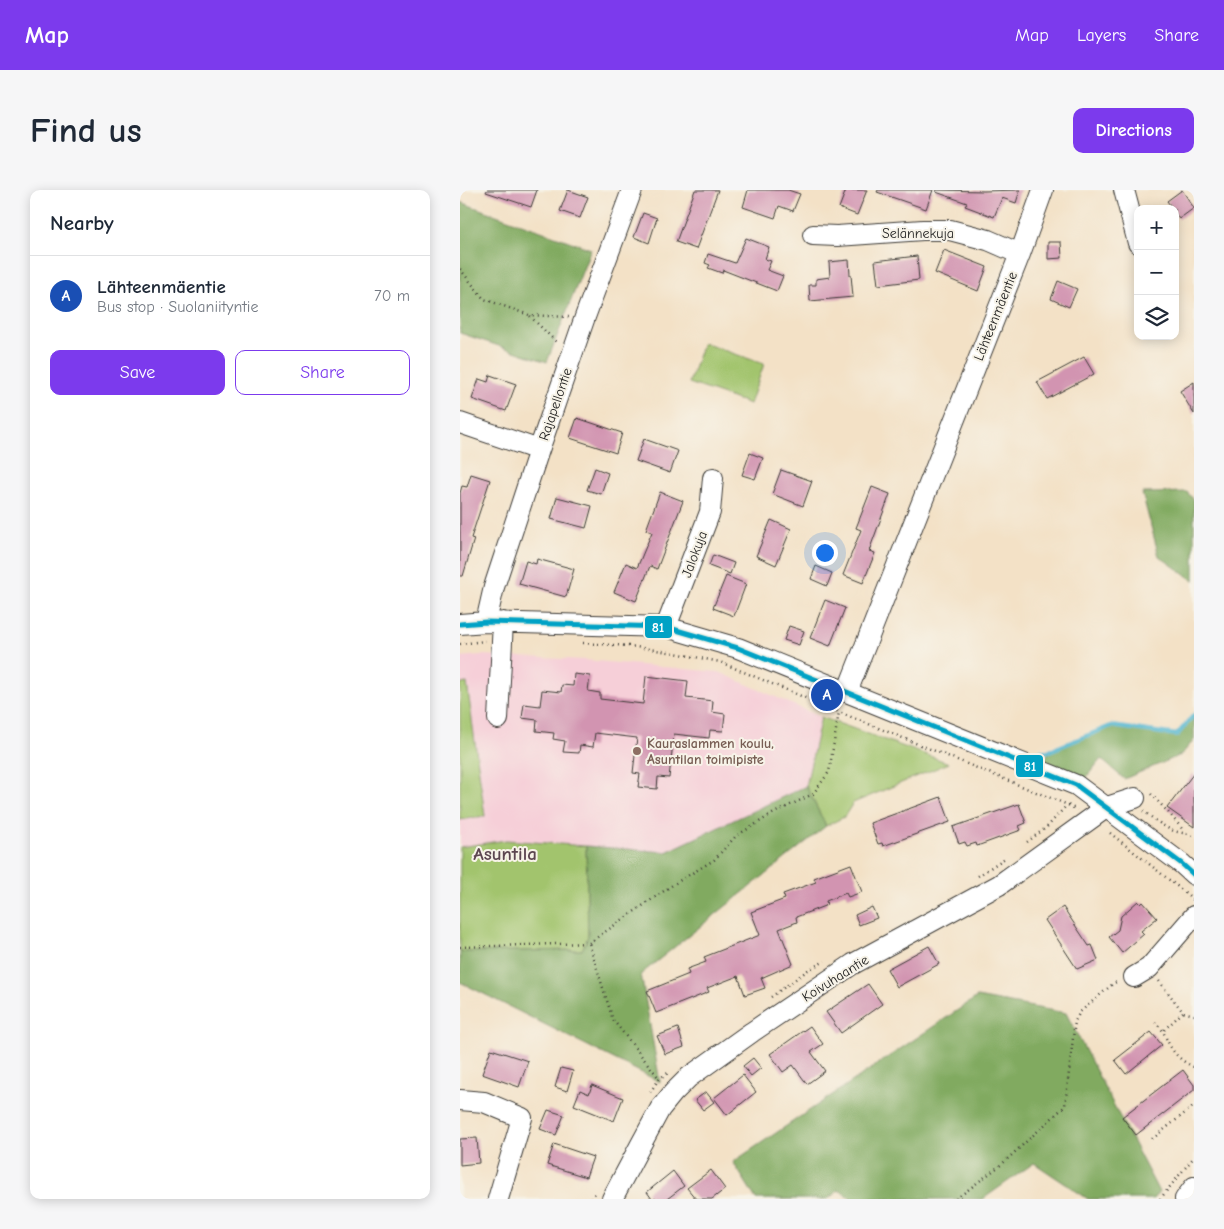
<!DOCTYPE html>
<html lang="en">
<head>
<meta charset="utf-8">
<style>
	:root { --surface:#fff; --page:#f6f6f7; --text:#1f2937; --muted:#747a83; --line:#e0e1e3; --accent:#7c3aed }
	body { margin:0; font-family:"Comic Neue",sans-serif; background:var(--page); color:var(--text) }
	.controls { position:absolute; right:15px; top:15px; display:grid; overflow:hidden; border-radius:10px; box-shadow:0 2px 12px #0003 }
	.controls button { width:45px; height:45px; display:grid; place-items:center; padding:0; border:0; border-bottom:1px solid var(--line); background:var(--surface); color:var(--text); font:25px sans-serif }
	.you { position:absolute; left:364px; top:362px; width:18px; height:18px; margin:-12px; border:4px solid #fff; border-radius:50%; background:#1a73e8; box-shadow:0 0 0 8px #1a73e833 }
	.badge { display:grid; place-items:center; width:32px; height:32px; border-radius:50%; background:var(--accent); color:#fff; font-size:16px; font-weight:700 }
	.pin { position:absolute; translate:-50% -50%; border:2px solid #fff; box-shadow:0 1px 5px #0006 }
	.list { margin:0; padding:0; list-style:none }
	h2 { display:flex; justify-content:space-between; align-items:center; height:65px; margin:0; padding:0 20px; font-size:21px }
	h2 small { font-size:16px; font-weight:400; color:var(--muted) }
	.list li { display:grid; grid-template-columns:32px 1fr auto; gap:15px; align-items:center; box-sizing:border-box; height:80px; padding:0 20px; border-top:1px solid var(--line) }
	.list b { display:block; font-size:19px; white-space:nowrap }
	.list p { margin:0; font-size:16px; white-space:nowrap; color:var(--muted) }
	.list em { font-size:16px; font-style:normal; color:var(--muted) }
	.actions { display:flex; gap:10px; padding:15px 20px }
	.actions a { flex:1; padding:11px 0; border:1px solid var(--accent); border-radius:10px; text-align:center; font-size:18px; color:var(--accent) }
	.actions .main { background:var(--accent); color:#fff }
	.icon { flex:none; width:28px; height:28px; fill:none; stroke:currentColor; stroke-width:2; stroke-linecap:round; stroke-linejoin:round }
	.map { position:relative; flex:none; width:734px; height:1009px; overflow:hidden; border-radius:10px }
	header { display:flex; align-items:center; gap:30px; box-sizing:border-box; height:70px; padding:0 25px; background:var(--accent); color:#fff }
	header strong { font-size:24px }
	nav { display:flex; gap:28px; margin-inline-start:auto; font-size:18px }
	.intro { display:flex; align-items:center; justify-content:space-between; box-sizing:border-box; height:120px; padding:0 30px }
	h1 { margin:0; font-size:35px }
	.button { padding:12px 22px; border-radius:10px; background:var(--accent); color:#fff; font-size:18px; font-weight:700 }
	main { display:flex; gap:30px; padding:0 30px }
	aside { flex:1; background:var(--surface); border-radius:10px; box-shadow:0 2px 12px #0003 }
	.map>svg:first-child { display:block }
	.built { fill:#f6cfd8 }
	.green { fill:#a2c46d; stroke:#5f7044 }
	.forest { fill:#81aa60; stroke:#4e633e }
	.lines { fill:none; stroke-linecap:round; stroke-linejoin:round }
	.stream { stroke:#53b7d1; stroke-width:4.5 }
	.building { fill:#d294b1 }
	.minor-casing { stroke:#3c3a36; stroke-width:22 }
	.path { stroke:#3c3a36; stroke-width:2.5; stroke-dasharray:1 4; stroke-linecap:butt }
	.minor { stroke:#fff; stroke-width:20 }
	.bus-1-casing { stroke:#f7f3e8; stroke-width:9 }
	.bus-1 { stroke:#01a2c5; stroke-width:5 }
	.education-dot { fill:#8d6e63; stroke:#f7f3e8; stroke-width:2 }
	.labels { text-anchor:middle; stroke-width:4; stroke-linejoin:round; paint-order:stroke }
	.street-label { font-size:14px; fill:#1c1c1c; stroke:#f7f3e8 }
	.education-label { font-size:14px; font-weight:bold; fill:#785e54; stroke:#f7f3e8; text-anchor:start }
	.district-label { font-size:19px; font-weight:bold; fill:#5c4650; stroke:#f7f3e8 }
	.line-badge { stroke:#f7f3e8; stroke-width:2 }
	.badge-label { font-size:14px; text-anchor:middle; font-weight:bold; fill:#fff }
</style>
</head>
<body>
<header>
<strong>Map</strong>
<nav><a>Map</a><a>Layers</a><a>Share</a></nav>
</header>
<div class="intro"><h1>Find us</h1><a class="button">Directions</a></div>
<main>
<aside>
<h2>Nearby<small></small></h2>
<ul class="list">
<li><span class="badge" style="background:#1a4fb4">A</span><div><b>Lähteenmäentie</b><p>Bus stop · Suolaniityntie</p></div><em>70 m</em></li>
</ul>
<div class="actions"><a class="main">Save</a><a>Share</a></div>
</aside>
<div class="map">
<svg width="734" height="1009" viewBox="0 0 734 1009">
	<rect width="100%" height="100%" fill="#f7f3e8"/>
	<filter id="ink" filterUnits="userSpaceOnUse"><feTurbulence type="fractalNoise" baseFrequency=".02" numOctaves="2"/><feDisplacementMap in="SourceGraphic" scale="10" xChannelSelector="R" yChannelSelector="G"/><feConvolveMatrix kernelMatrix="1 2 1 2 8 2 1 2 1" color-interpolation-filters="sRGB"/></filter>
	<filter id="wash" filterUnits="userSpaceOnUse"><feTurbulence type="fractalNoise" baseFrequency=".0096" numOctaves="4" result="noise"/><feDisplacementMap in="SourceGraphic" scale="20" xChannelSelector="R" yChannelSelector="G"/><feGaussianBlur stdDeviation="1.12" result="paint"/><feColorMatrix in="noise" values="0 0 0 0 0 0 0 0 0 0 0 0 0 0 0 0 0 1.4 0 .05"/><feComposite in="paint" operator="in"/></filter>
	<g filter="url(#wash)">
		<rect width="100%" height="100%" fill="#f3e1c6"/>
		<path class="built" d="M21,465L125,470L259,482L361,527L346,596L206,662L46,650L0,657V467Z"/>
		<path class="green" d="M243,153L304,174L290,214L229,193Z
			M7,493L25,626L0,630V494Z
			M361,527L489,573L393,613L384,627L366,636L346,596Z
			M46,650L126,656L128,746L122,760L0,762V657Z"/>
		<path class="forest" d="M0,12L131,59L87,172L0,143Z
			M727,302L734,310V391L699,366L682,303Z
			M734,525V550L721,565L664,589L641,569L624,590L584,572L589,561L651,536L717,545Z
			M346,596L366,636L181,784L200,892L0,792V762L122,760L128,746L126,656L206,662Z
			M517,807L606,823L699,1002L693,1009H628L574,973L523,1009H392L379,1000L368,1009H296L273,972Z"/>
		<g class="lines">
			<path class="stream" d="M577,562L589,561L651,536L717,545L734,525"/>
		</g>
		<g id="blocks">
			<path class="building" d="M27,0H77L71,17L26,2Z
				M108,0L128,7L120,28L100,21Z
				M235,0H258L236,59L216,52Z
				M288,0H328L340,4L333,21L319,16L315,28L283,17Z
				M386,0H407L397,25L379,18Z
				M418,0H473L466,19L417,2Z
				M476,0L524,1L560,0L556,13L542,8L534,27L505,16L507,13L476,2Z
				M722,0L734,18L719,29L715,23V19H713L707,11Z
				M183,23L197,28L189,53L174,47Z
				M286,48L309,57L305,69L311,71L307,80L323,86L317,101L263,80L262,83L248,78L250,75L245,73L248,64L275,73Z
				M588,52H601L602,68L588,69Z
				M484,60L527,77L518,101L475,83Z
				M457,66L459,90L418,95L415,71Z
				M389,70L390,85H391L393,107L350,111L349,95H356V89L370,87L369,72Z
				M598,91L617,99L609,117L591,109Z
				M624,167L634,184L587,209L577,192Z
				M30,185L56,194L46,221L12,209L19,189L28,192Z
				M734,192V224L720,201Z
				M117,228L162,243L156,263L110,248Z
				M184,249L218,261L210,283L176,271Z
				M290,263L303,268L295,289L282,285Z
				M135,278L148,283L141,304L127,300Z
				M321,280L352,291L343,316L312,304Z
				M11,284L30,290L11,348L14,349L3,386H0V303L2,296L7,297Z
				M412,297L430,304L409,361L415,363L403,393L383,385L401,340L396,338Z
				M200,302L223,311L197,379L190,376L176,411L154,402L166,373L177,378L192,342L186,340Z
				M97,307L132,316L126,338L91,329Z
				M311,330L331,339L316,375L296,366Z
				M253,365L274,373L270,384L249,376Z
				M77,369L114,379L106,407L59,394L66,371L76,374Z
				M356,376L372,383L367,396L351,389Z
				M266,386L286,394L274,426L253,418Z
				M365,410L385,418L370,456L350,448Z
				M329,436L344,441L339,455L324,450Z
				M114,484L130,486L128,501L140,503V509L183,514L186,486L228,491L226,508L253,511L252,522L265,524L263,541L250,540L249,548L214,544L209,588L198,587L197,599L178,597L180,584L173,583L177,548L135,543L133,557L120,555L119,563L103,562L105,551L93,549L94,543L76,541L77,530L62,528L64,514L80,516L82,500L101,502L102,495L113,496Z
				M734,583V637L707,618Z
				M481,607L490,632L423,656L422,653L418,654L410,633Z
				M559,614L566,633L559,636L561,640L517,656L516,653L507,656L505,652L499,654L493,637Z
				M391,674L402,702L388,707L386,703L366,711L367,715L336,727L337,732L319,739L333,774L301,788L305,798L285,805L278,786L247,798L249,802L196,823L187,801L229,784L227,779L246,772L244,767L300,745L291,722L325,709L323,704L356,692L354,688Z
				M678,711L681,714L683,712L697,728L681,741L684,744L662,763L649,747L658,740L661,726Z
				M412,717L417,728L399,735L395,725Z
				M603,717L629,756L632,755L638,770L617,779L585,730Z
				M469,756L479,774L437,797L427,779Z
				M408,794L422,814L381,843L366,822Z
				M350,836L363,854L351,862L365,881L347,894L333,875L323,882L310,864Z
				M218,838L224,857L205,864L197,846Z
				M691,842L702,855L666,884L655,870Z
				M31,859L68,871L59,897L22,884Z
				M293,868L301,878L291,886L283,876Z
				M101,878L113,881L107,901L95,897Z
				M723,880L734,895V900L676,945L662,927Z
				M283,885L296,902L267,925L254,908Z
				M132,895L163,908L154,931L114,915L120,900L129,904Z
				M246,902L254,912L243,920L235,910Z
				M88,920L104,925L96,945L80,939Z
				M17,948L19,973L0,975V949Z
				M94,954L133,967L126,987L87,975Z
				M251,980L265,999L252,1009H236L227,998Z
				M213,981L224,996L207,1009H192L187,1002Z"/>
		</g>
	</g>
	<g filter="url(#ink)">
		<use href="#blocks" fill-opacity="0" stroke="#3c3a36" stroke-width="1"/>
		<g class="lines">
			<g class="minor-casing">
				<path id="minor" d="M664,0L678,53
					M353,45L377,46L463,40H490L528,50L560,64
					M0,233L79,260
					M26,432L34,397L79,260L125,127L172,0
					M0,434L26,432L206,437L278,458L616,595L722,674L734,685
					M206,437L250,322L253,288
					M387,502L560,64L583,0
					M38,529L43,432
					M674,787L689,778L734,726
					M0,910L24,912L62,928L38,1009
					M152,1009L180,956L200,919L213,903L229,887L292,842L393,774L539,695L647,617L675,608
					M725,1009L734,997"/>
			</g>
			<path class="path" d="M0,79L24,109L69,125L109,127
				M70,126L98,154
				M123,453L169,456L215,463L260,472L379,522L608,615L617,620
				M0,454L25,451
				M691,604L708,622L724,641
				M683,621C693,628 703,637 714,641C720,643 728,643 734,646
				M650,643L727,704L733,710
				M567,652L587,637L607,615
				M518,686L545,668
				M129,753L214,694L254,670L276,646L314,623L353,604L369,582L379,522
				M0,757L129,753L153,830L199,888
				M699,791L723,822L734,825
				M311,807L348,780L365,771
				M723,822L703,841C710,858 716,869 734,877
				M695,832L703,841
				M190,902L200,888L208,883
				M692,949L734,916
				M132,1009L136,1001
				M496,1009L542,974L605,916L615,831L620,822L654,793L659,791
				M700,1009L734,967"/>
			<use href="#minor" class="minor"/>
			<g class="bus-1-casing">
				<path id="bus-1" d="M0,434L26,432L206,437L278,458L616,595L722,674L734,685"/>
			</g>
			<use href="#bus-1" class="bus-1"/>
		</g>
	</g>
	<circle class="education-dot" cx="177" cy="561" r="5"/>
	<g class="labels">
		<g class="street-label">
			<text x="458" y="48">Selännekuja</text>
			<text transform="translate(535 126) rotate(-68)" y="5">Lähteenmäentie</text>
			<text transform="translate(95 214) rotate(-71)" y="5">Rajapellontie</text>
			<text transform="translate(234 364) rotate(-69)" y="5">Jalokuja</text>
			<text transform="translate(375 788) rotate(-32)" y="5">Koivuhaantie</text>
		</g>
		<g class="education-label">
			<text x="187" y="558">Kauraslammen koulu,<tspan x="187" dy="16">Asuntilan toimipiste</tspan></text>
		</g>
		<g class="district-label">
			<text x="45" y="670">Asuntila</text>
		</g>
	</g>
	<g class="line-badge">
		<rect x="184" y="425" width="29" height="24" rx="5" fill="#01a2c5"/>
		<rect x="555" y="564" width="29" height="24" rx="5" fill="#01a2c5"/>
	</g>
	<g class="badge-label">
		<text x="198" y="442">81</text>
		<text x="570" y="581">81</text>
	</g>
</svg>
<div class="controls">
<button>+</button>
<button>−</button>
<button><svg class="icon" aria-label="layers" viewBox="0 0 24 24"><path d="M12 4l9 5-9 5-9-5zM3 14l9 5 9-5"/></svg></button>
</div>
<div class="you"></div>
<div class="pin badge" style="left:367px;top:505px;background:#1a4fb4">A</div>
</div>
</main>
</body>
</html>
